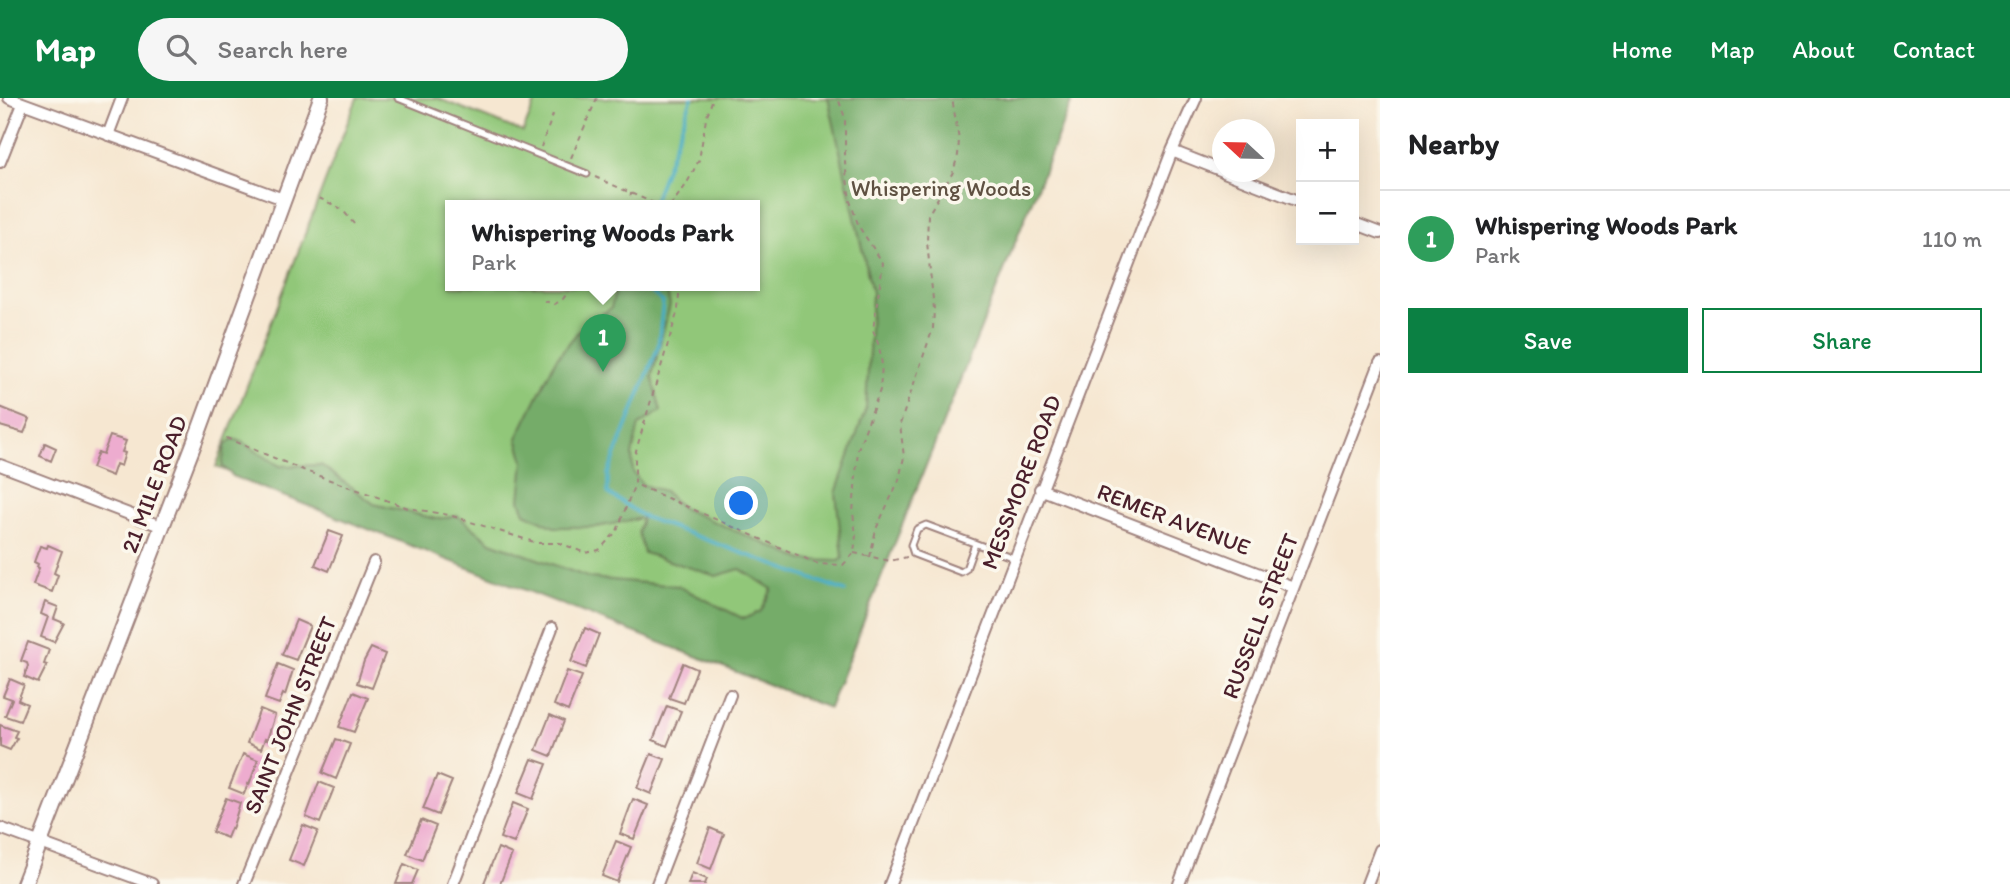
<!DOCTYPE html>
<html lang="en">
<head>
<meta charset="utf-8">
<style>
	:root { --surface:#fff; --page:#f6f6f6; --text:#202124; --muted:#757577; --line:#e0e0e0; --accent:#0b8043 }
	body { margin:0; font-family:Itim,sans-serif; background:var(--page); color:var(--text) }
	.controls { position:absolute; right:21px; top:21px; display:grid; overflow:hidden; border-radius:0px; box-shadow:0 7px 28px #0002 }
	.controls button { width:63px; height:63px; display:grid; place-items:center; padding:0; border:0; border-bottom:2px solid var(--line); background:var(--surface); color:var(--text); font:35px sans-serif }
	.compass { position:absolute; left:1212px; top:21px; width:63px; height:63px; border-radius:50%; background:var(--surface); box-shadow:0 7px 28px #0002; rotate:292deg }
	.you { position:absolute; left:742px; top:406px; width:24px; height:24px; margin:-18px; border:5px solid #fff; border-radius:50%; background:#1a73e8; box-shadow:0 0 0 10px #1a73e833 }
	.badge { display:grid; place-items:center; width:46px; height:46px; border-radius:50%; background:var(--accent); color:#fff; font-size:23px; font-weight:700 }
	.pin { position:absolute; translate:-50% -58px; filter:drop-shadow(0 2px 4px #0008) }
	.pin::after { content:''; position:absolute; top:37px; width:24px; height:21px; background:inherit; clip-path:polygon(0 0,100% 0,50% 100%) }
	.popup { position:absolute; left:445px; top:102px; width:315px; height:91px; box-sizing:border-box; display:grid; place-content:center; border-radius:0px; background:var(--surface); filter:drop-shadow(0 2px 5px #0005); font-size:23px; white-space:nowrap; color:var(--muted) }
	.popup b { font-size:26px; color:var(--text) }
	.popup::after { content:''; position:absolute; left:50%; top:100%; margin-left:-14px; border:14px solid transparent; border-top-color:var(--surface) }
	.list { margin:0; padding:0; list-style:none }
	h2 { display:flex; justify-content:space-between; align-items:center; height:91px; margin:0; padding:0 28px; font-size:30px }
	h2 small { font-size:23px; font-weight:400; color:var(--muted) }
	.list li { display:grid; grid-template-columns:46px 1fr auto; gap:21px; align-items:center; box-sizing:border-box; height:98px; padding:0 28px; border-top:2px solid var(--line) }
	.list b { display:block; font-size:26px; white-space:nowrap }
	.list p { margin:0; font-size:23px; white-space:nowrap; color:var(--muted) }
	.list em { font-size:23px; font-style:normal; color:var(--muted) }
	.actions { display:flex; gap:14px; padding:21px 28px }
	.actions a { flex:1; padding:16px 0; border:2px solid var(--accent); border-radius:0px; text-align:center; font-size:24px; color:var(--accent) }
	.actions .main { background:var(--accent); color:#fff }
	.icon { flex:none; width:38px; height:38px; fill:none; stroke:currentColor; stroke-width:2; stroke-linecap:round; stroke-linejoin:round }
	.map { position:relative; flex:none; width:1380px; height:786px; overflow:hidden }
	header { display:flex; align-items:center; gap:42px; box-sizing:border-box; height:98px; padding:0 35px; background:var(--accent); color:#fff }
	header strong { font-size:33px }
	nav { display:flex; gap:38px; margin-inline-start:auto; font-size:24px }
	.search { width:490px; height:63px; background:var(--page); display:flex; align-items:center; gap:18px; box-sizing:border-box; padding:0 24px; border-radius:38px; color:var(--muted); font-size:26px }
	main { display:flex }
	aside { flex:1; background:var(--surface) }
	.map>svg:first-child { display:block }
	.green { fill:#91c779; stroke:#6e7352; stroke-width:2; fill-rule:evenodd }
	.forest { fill:#74ac69; stroke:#5f664a; stroke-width:2 }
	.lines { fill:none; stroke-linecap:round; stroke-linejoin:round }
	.stream { stroke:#44acc4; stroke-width:3.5 }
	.building { fill:#edaccf }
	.service-casing { stroke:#a0837e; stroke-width:9 }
	.minor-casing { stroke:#a0837e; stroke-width:14 }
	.tertiary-casing { stroke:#a0837e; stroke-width:18 }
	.path { stroke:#a0837e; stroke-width:2; stroke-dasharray:5 5; stroke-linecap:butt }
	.service { stroke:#fff; stroke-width:5 }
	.minor { stroke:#fff; stroke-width:10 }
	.tertiary { stroke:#fff; stroke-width:14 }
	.labels { text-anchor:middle; stroke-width:7; stroke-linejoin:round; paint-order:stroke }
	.park-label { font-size:23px; fill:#5f5142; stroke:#fbf7ec }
	.street-label { font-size:23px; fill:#4a1f2b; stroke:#fbf7ec }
</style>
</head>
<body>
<header>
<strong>Map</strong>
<div class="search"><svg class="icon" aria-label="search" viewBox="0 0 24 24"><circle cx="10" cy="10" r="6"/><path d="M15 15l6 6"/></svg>Search here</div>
<nav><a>Home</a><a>Map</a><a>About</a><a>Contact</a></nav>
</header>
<main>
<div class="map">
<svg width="1380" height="786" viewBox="0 0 1380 786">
	<rect width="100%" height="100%" fill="#fbf7ec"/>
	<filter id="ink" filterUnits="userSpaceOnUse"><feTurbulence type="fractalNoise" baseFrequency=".0143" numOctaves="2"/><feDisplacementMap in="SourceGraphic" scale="14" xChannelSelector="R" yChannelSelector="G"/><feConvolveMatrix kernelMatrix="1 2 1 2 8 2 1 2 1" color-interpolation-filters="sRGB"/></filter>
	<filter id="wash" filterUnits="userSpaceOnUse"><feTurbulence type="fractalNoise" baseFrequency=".00686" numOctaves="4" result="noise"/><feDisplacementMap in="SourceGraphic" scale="28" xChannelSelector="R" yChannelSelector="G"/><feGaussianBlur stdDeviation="1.57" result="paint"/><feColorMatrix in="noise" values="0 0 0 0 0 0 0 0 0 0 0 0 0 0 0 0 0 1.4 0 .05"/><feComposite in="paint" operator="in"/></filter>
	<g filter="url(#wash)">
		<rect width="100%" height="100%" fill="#f6e7d1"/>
		<path class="green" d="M357,0H437L523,34L537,0H1059L824,603L216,369ZM451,108H755V188H451Z"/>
		<path class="forest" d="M828,0H1073L829,610L234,379L222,368L225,348L232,341L240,343L280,368L321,367L374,406L436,421L458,418L491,444L590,480L678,488L744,521L761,513L772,491L740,471L716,478L644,455L638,434L642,420L597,429H554L525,415L520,402L524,363L517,340L556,261L581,230L611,210L615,193L621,188L666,190L670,207L652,278L661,313L639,327L632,357L633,374L643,387L664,393L682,410L803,462L839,463L843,460L836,395L866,310L872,195Z"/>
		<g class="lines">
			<path class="stream" d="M652,108L692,0
				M644,188L663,204L658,249L608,376V395L644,419L845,493"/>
		</g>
		<g id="blocks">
			<path class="building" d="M0,309L30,321L24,335L0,328Z
				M110,338L126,343L122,354L125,355L121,368L116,366L112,378L92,370L98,354L103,356Z
				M45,345L56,350L51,363L40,358Z
				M329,433L343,438L329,473L315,467Z
				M48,447L62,453L54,475L58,477L52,494L33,487L39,470L37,469L38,466L34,464L40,448L47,450Z
				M45,504L58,509L54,521L64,525L54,544L41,539L48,519L41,516Z
				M296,522L310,528L296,562L282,557Z
				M585,530L599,536L586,570L571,564Z
				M28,544L49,552L44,566L47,567L38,585L24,579L28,568L27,565L21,563Z
				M371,550L385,556L372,590L357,585L364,563Z
				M683,565L697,571L684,605L669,600Z
				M278,566L293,572L285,597L283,596L279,606L265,601Z
				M567,573L582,578L568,613L554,607Z
				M10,581L24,587L18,602L27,606L20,623L5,618L12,601L3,598Z
				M353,594L368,600L354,634L339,629Z
				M667,608L681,613L667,648L653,642Z
				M260,611L275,617L267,642L265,641L261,651L247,645Z
				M550,617L564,623L551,658L536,652Z
				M0,627L17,633L14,639L17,640L10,652L0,648Z
				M336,641L350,646L336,681L322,675Z
				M243,656L258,662L249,687L248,686L244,696L229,690Z
				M651,656L665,661L651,696L637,690Z
				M532,661L547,666L533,701L518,695Z
				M437,677L452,683L438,717L423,711Z
				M319,684L334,690L320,725L306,719Z
				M226,700L240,705L232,731L231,730L227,740L212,734Z
				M633,701L648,707L634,741L620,736Z
				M513,705L528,711L514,745L500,740Z
				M421,722L436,728L422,762L407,756Z
				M303,727L318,733L304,768L289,762Z
				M710,730L724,736L711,771L697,765Z
				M616,743L631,749L617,784L602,778Z
				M498,750L512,756L500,786H487L484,785Z
				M404,766L418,772L412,786H396Z
				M692,775L707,781L705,786H688Z"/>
		</g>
	</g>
	<g filter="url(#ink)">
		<use href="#blocks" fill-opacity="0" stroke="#a0837e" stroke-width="2"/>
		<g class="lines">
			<g class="service-casing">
				<path id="service" d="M398,0L587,76
					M975,446L966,471L961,474L914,456L911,447L917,431L926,427L1014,460"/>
			</g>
			<g class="minor-casing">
				<path id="minor" d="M9,0L283,101
					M108,37L122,0
					M1172,53L1223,73
					M0,64L23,6
					M1224,74L1301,104
					M1354,125L1380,135
					M0,367L163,429
					M1040,391L1293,489
					M0,730L152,786
					M244,786L374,464
					M453,786L552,530
					M657,786L730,597
					M890,786L1172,53L1196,0
					M1179,786L1380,265
					M1367,786L1380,752"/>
			</g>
			<g class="tertiary-casing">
				<path id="tertiary" d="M24,786L200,330L321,0"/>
			</g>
			<path class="path" d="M541,49L554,14
				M571,60L597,0
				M595,79L660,108
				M319,100L342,111L354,126
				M629,108L631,95
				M670,108L686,87L699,62L706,21L713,0
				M674,188L679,197L678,212L635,356V386L818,466L843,467L854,455L856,437L853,415L858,351L880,292L882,267L879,248L873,232L883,165L859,129L850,103L845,65V20L838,0
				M544,203L555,206L563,201L572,188
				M226,340L308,374L408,410L449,417L537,445H560L585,455L599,452L617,433L634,388
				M854,455L890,463L907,459
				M870,459L876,431L899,382L904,359L900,326L933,230L934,211L927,144L928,117L953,74L958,57L959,42L952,0"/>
			<use href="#service" class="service"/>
			<use href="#minor" class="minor"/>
			<use href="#tertiary" class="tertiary"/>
		</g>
	</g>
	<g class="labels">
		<g class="park-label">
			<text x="941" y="98">Whispering Woods</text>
		</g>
		<g class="street-label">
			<text transform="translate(1021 384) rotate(-69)" y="8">MESSMORE ROAD</text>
			<text transform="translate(154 386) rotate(-69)" y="8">21 MILE ROAD</text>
			<text transform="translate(1174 421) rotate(21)" y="8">REMER AVENUE</text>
			<text transform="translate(1260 518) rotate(-69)" y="8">RUSSELL STREET</text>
			<text transform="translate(290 617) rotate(-68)" y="8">SAINT JOHN STREET</text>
		</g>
	</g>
</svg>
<div class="controls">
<button>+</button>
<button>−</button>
</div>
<svg class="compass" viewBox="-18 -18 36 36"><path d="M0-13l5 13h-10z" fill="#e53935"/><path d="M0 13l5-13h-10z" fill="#757577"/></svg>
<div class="you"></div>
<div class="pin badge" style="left:603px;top:274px;background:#2e9e5b">1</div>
<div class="popup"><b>Whispering Woods Park</b>Park</div>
</div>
<aside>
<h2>Nearby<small></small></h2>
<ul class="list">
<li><span class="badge" style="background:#2e9e5b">1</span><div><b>Whispering Woods Park</b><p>Park</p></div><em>110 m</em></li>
</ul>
<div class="actions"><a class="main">Save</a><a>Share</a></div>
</aside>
</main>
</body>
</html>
